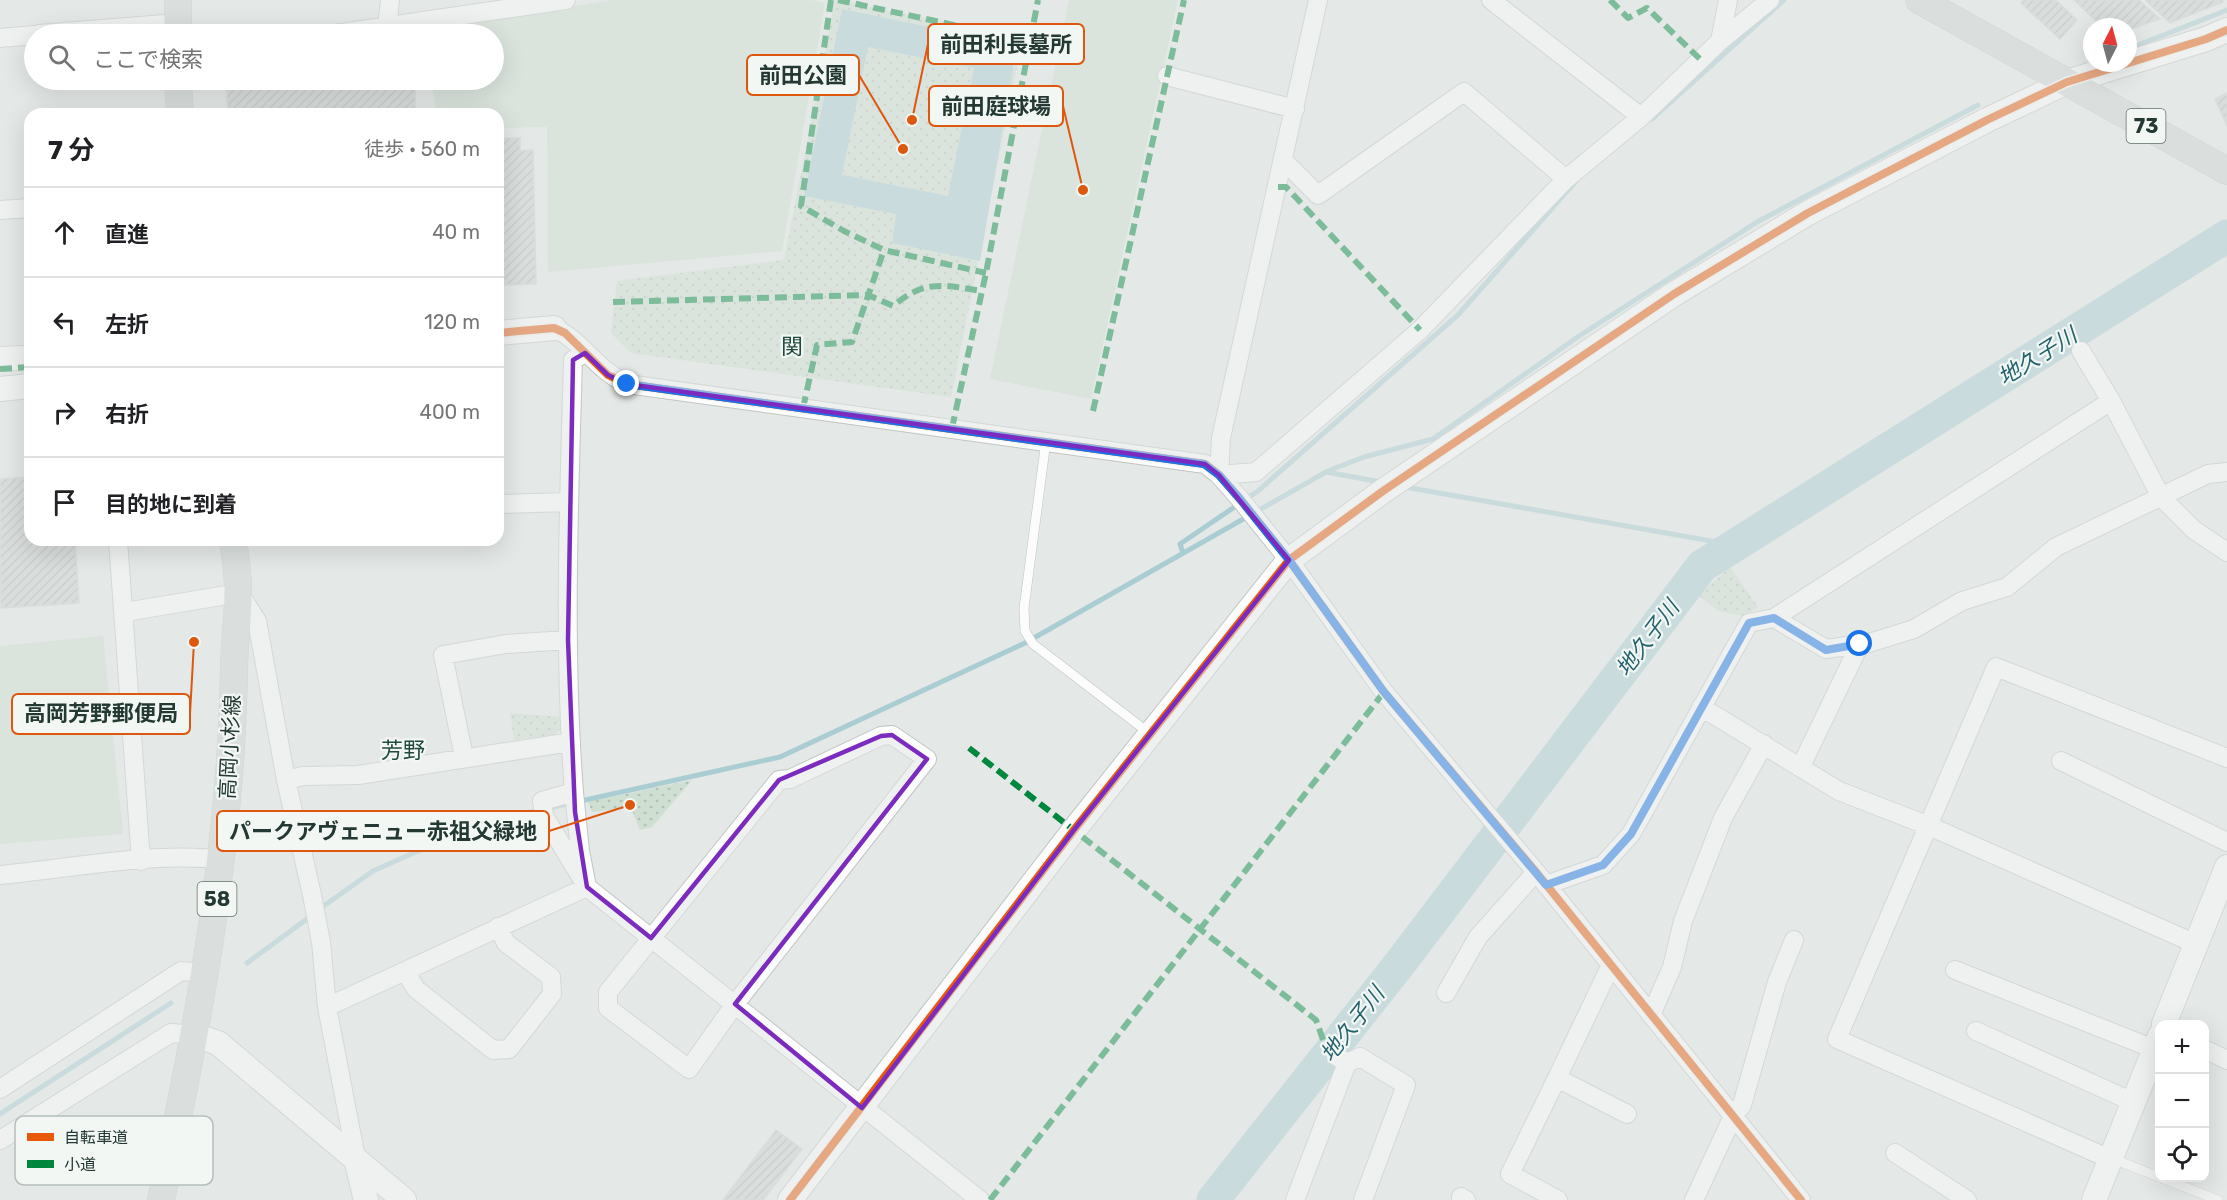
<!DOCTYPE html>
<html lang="ja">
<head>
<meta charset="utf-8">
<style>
	:root { --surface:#fff; --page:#f6f6f6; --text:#202124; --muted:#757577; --line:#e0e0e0 }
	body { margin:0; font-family:Rubik,"Noto Sans JP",sans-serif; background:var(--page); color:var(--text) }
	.controls { position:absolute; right:18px; bottom:18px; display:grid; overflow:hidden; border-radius:12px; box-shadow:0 6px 24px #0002 }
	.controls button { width:54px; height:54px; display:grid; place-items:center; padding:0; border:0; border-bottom:2px solid var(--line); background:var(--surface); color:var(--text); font:30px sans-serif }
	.compass { position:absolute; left:2083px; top:18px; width:54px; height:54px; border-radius:50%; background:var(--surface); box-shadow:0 6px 24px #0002; rotate:6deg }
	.stop { position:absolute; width:18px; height:18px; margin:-14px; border:4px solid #1a73e8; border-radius:50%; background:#fff }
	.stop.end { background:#1a73e8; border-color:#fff; box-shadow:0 2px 6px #0008 }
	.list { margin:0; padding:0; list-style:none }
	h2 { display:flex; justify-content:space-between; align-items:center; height:78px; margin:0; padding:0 24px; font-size:26px }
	h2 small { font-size:20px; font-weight:400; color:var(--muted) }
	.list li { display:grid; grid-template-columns:39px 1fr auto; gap:18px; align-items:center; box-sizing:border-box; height:90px; padding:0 24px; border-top:2px solid var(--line) }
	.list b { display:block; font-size:22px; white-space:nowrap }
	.list em { font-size:20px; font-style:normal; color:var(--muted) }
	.icon { flex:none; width:33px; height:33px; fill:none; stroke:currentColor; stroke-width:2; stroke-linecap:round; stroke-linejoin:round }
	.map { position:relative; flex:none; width:2227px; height:1200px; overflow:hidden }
	.search { position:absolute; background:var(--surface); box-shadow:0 6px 24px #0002; left:24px; top:24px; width:480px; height:66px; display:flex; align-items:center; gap:15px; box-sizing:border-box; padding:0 21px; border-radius:33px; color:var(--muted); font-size:22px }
	.panel { position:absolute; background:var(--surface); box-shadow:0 6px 24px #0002; left:24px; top:108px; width:480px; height:438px; border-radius:18px }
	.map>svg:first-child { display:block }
	.park { fill:url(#park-dots) }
	.pitch { fill:#cfe0d3 }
	.water { fill:#a9cdd2; fill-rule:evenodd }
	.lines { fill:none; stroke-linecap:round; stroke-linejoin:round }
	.stream { stroke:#a9cdd2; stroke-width:5 }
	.river { stroke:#a9cdd2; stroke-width:33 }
	.building { fill:url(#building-hatch); stroke:#cdd1cf; stroke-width:1.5 }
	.lane-casing { stroke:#c1c5c3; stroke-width:10 }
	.street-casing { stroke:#c1c5c3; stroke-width:20 }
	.secondary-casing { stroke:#c0c6c3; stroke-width:26 }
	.primary-casing { stroke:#bdc4c2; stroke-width:28 }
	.lane { stroke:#fbfcfb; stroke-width:9 }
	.street { stroke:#fbfcfb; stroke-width:18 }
	.secondary { stroke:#fbfcfb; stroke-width:24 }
	.primary { stroke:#ced4d2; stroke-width:27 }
	.quiet { stroke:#00873e; stroke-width:6; stroke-dasharray:12 6; stroke-linecap:butt }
	.cycleway-casing { stroke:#f2f7f4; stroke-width:11 }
	.cycleway { stroke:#e8590c; stroke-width:8 }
	.route { stroke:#1a73e8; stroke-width:8 }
	.marked { fill:none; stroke:#7b2cbf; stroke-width:4.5; stroke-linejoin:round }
	.labels { text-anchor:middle; stroke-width:4.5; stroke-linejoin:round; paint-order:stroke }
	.shield { fill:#f2f7f4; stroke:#62726d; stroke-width:1.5 }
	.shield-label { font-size:20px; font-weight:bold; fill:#243933 }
	.street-label { font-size:21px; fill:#243933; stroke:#f2f7f4 }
	.neighbourhood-label { font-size:22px; fill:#22493f; stroke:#f2f7f4 }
	.water-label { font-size:22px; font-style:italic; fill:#25636e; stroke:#f2f7f4 }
	.key { fill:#f2f7f4; stroke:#b4beba; stroke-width:1.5 }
	.key-label { font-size:16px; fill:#243933 }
	.leader { fill:none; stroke:#de570e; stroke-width:2 }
	.callout-dot { fill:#de570e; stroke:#f2f7f4; stroke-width:2 }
	.callout { fill:#f2f7f4; stroke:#de570e; stroke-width:2 }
	.callout-label { font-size:22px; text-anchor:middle; font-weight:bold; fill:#243933 }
</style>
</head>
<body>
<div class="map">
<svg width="2227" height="1200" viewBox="0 0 2227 1200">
	<defs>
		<pattern id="park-dots" width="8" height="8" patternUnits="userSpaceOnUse" patternTransform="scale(1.5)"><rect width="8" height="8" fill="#cfe0d3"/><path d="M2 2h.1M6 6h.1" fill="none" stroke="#b2c1b6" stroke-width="1.8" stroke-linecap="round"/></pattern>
		<pattern id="building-hatch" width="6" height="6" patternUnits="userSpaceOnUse" patternTransform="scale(1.5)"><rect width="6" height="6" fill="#ccd1cf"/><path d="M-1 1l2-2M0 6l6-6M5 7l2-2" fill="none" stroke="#afb4b2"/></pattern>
	</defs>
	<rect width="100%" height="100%" fill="#e4e8e6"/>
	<path class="park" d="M835,0L1023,37L951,397L631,353L611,333L617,281L784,260Z
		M1730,567L1758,607L1743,616L1719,611L1698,595Z
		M510,713L561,717V730L553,735L514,740Z
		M692,780L652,827L640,830L631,808L592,812L588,802Z"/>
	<path class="pitch" d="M613,0H811L825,3L782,251L548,272L547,127L498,128V114H436L432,80H494V34H428V29Z
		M1069,0H1178L1091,399L990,379Z
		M103,636L123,834L0,844V646Z"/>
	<path class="water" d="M842,9L1017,45L980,261L892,243L896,214L804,196ZM868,47L974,68L948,196L842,175Z"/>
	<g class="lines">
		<path class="stream" d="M2128,49L2227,10
			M1652,119L1784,0
			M1328,471L1364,457L1433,439L1579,336L1757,222L1978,105
			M1405,487L1734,545
			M1183,553L1180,544L1258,491L1458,315L1577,180
			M549,808L780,757L1025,643L1326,472L1381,482
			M318,910L373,871L418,851L540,809
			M247,963L311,916
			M0,1114L171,1003"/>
		<path class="river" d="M1213,1200L1401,962L1702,566L2227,236"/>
	</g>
	<path class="building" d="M2024,0H2056L2077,20L2060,39L2021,3Z
		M2074,0H2139L2160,19L2128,30V27H2102Z
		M2145,0H2222L2223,2L2170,23Z
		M277,80H415V109L228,114L227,89Z
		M2227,93V126L2215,99Z
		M498,138H520V151L533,150L536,284L498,285Z
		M30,477V540H75L79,603L1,608L0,479Z
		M776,1130L802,1149L763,1200H723Z"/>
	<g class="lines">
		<g class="lane-casing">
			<path id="lane" d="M1046,441L1024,608L1025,631L1033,644L1149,733
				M2113,1159L2218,1200"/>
		</g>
		<g class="street-casing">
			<path id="street" d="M1491,0L1641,117
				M387,27L390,0
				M39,34L178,23
				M335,34L566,0
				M0,38L34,35
				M1720,41L1770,0
				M1167,76L1295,109
				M1284,161L1318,195L1464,92L1566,179
				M0,210L30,208
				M554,328C583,341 595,369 627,384L1205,464L1219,475L1240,499L1289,560L1384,692L1536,872L1801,1200
				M2081,351L2111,401L2161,497L2194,530L2227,552
				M585,353L573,360C569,504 563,648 574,792L542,801L544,816L587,887L980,1200
				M1219,475L1256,472L1420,330L1566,179L1641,117L1720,41L1728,0
				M1219,475L1221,438L1318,0
				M498,504L569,502
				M118,540L141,861
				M125,612L239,593L257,621L286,780L312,895L321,942L327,1007L357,1163
				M1774,618L2111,401
				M1701,707L1839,791L1929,826L2196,944
				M892,735L927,759L735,1004L689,1069L608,1008V992L779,780L790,779L881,736Z
				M464,757L443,655L506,644L568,640
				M2061,761L2227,842
				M1801,766L1860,644
				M286,780L303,776L358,775L571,742
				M0,875C66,869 158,851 222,860
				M1546,885L1603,865L1631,834L1749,623L1774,618L1826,649L1869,643L1914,629L1962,601L2007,587L2056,547L2208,474L2227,472
				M1955,970L2154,1049
				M405,971L416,989L493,1050L509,1049L552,994L551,977L506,943L498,927
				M1446,993L1478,937L1536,872
				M327,1007L587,887L580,851L574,792
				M1651,1015L1672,967L1683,921L1723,818L1764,744
				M1976,1031L2133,1102
				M2204,1049L2227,1060
				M1336,1056L1347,1063L1360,1057L1406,1085L1363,1200
				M1557,1078L1611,965
				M0,1089L181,971L206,973
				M0,1140L171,1033L195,1035
				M1895,1153L1967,1200
				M2110,1159L1837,1039L1996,667L2227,758
				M1461,1197L1466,1200
				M1295,1200L1347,1063
				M1558,1200L1510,1174L1557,1078L1627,1114
				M1694,1200L1733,1116L1742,1105L1777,982L1794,940"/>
		</g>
		<g class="secondary-casing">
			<path id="secondary" d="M498,333L554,328
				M0,359L21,358L30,361
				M0,389L30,386
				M2164,1024L2227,867
				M195,1035L218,1043L404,1200
				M357,1163L366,1200
				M790,1200L1074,830L1289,560L1383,491L1674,294L1808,213L1987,120L2067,82L2206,39L2227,30
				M2094,1200L2160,1036"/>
		</g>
		<g class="primary-casing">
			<path id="primary" d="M1919,0L2227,171
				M178,34V0
				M178,80L180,114
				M161,1200C198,1025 231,850 234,671C234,645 238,620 238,594C239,577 235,557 233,540"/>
		</g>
		<use href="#lane" class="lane"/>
		<use href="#street" class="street"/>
		<use href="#secondary" class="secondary"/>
		<use href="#primary" class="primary"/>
		<path class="quiet" d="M831,0L801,206L844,231L884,250L986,273
			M838,0L1028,41
			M1610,0L1628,18L1647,8L1701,60
			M1278,187H1286L1420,330
			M613,302L868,295L893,306C925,279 944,285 982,291
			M0,369L30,367
			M803,408L817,345L852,342L884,250
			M1093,411L1184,0
			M952,428L986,273L1038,0
			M969,748L1316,1020L1326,1048L1336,1056
			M990,1200L1384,692"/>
		<g class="cycleway-casing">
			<path id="cycleway" d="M498,333L554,328L565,333L608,375L627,384L1205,464L1219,475L1240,499L1289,560L1384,692L1536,872L1801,1200
				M790,1200L1074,830L1289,560L1383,491L1674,294L1808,213L1987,120L2067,82L2206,39L2227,30"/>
		</g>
		<use href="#cycleway" class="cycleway"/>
	</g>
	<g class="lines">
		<path class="route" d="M627,384L1204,464L1219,475L1240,499L1289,560L1384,692L1546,885L1603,865L1631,834L1749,623L1774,618L1826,650L1860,644"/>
	</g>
	<path d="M0 0H2227V1200H0ZM585,353L608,375L627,384L1205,464L1219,475L1289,560L1074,830L862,1108L735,1004L927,759L892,735L881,736L779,780L651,938L587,887L575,812L568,640L573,360Z" fill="#e4e8e6" fill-opacity=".55" fill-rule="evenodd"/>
	<path class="marked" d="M585,353L608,375L627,384L1205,464L1219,475L1289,560L1074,830L862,1108L735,1004L927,759L892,735L881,736L779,780L651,938L587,887L575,812L568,640L573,360Z"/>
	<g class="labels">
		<g class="shield">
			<rect x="2126.5" y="109" width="39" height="34" rx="4.5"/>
			<rect x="197.5" y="882" width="39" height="34" rx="4.5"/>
		</g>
		<g class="shield-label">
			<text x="2146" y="133">73</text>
			<text x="217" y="906">58</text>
		</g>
		<g class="street-label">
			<text transform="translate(230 747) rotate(-87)" y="7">高岡小杉線</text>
		</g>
		<g class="neighbourhood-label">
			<text x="792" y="354">関</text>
			<text x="403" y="758">芳野</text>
		</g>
		<g class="water-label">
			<text transform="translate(2037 356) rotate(-32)" y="8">地久子川</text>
			<text transform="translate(1647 638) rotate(-53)" y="8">地久子川</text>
			<text transform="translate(1352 1024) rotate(-52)" y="8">地久子川</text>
		</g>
	</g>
	<rect x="15" y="1116" width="198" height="69" rx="9" class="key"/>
	<rect x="27" y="1133" width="27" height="8" fill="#e8590c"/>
	<rect x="27" y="1160" width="27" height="8" fill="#00873e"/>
	<g class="key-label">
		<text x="64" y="1143">自転車道</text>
		<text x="64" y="1170">小道</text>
	</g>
	<path class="leader" d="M912 120L928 44M903 149L859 75M1083 190L1063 106M194 642L190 714M630 805L549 831"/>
	<g class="callout-dot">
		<circle cx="912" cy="120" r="6"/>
		<circle cx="903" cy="149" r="6"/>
		<circle cx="1083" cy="190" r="6"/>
		<circle cx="194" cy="642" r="6"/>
		<circle cx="630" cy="805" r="6"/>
	</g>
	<g class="callout">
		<rect x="928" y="24" width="156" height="40" rx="6"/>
		<rect x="747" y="55" width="112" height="40" rx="6"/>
		<rect x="929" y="86" width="134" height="40" rx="6"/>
		<rect x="12" y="694" width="178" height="40" rx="6"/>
		<rect x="217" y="811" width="332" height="40" rx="6"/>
	</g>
	<g class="callout-label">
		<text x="1006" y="52">前田利長墓所</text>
		<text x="803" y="83">前田公園</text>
		<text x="996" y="114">前田庭球場</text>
		<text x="101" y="721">高岡芳野郵便局</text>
		<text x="383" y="839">パークアヴェニュー赤祖父緑地</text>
	</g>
</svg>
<div class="controls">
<button>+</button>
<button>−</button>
<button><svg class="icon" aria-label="locate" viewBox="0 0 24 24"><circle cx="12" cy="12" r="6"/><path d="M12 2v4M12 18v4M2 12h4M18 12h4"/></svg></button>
</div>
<svg class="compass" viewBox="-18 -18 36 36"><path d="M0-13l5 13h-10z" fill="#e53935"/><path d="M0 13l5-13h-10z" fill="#757577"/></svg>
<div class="stop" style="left:1860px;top:644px"></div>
<div class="stop end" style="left:627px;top:384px"></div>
<div class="search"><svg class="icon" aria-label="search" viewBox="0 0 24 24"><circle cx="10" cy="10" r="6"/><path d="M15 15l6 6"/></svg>ここで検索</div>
<section class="panel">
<h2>7 分<small>徒歩 · 560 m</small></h2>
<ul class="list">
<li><svg class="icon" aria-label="ahead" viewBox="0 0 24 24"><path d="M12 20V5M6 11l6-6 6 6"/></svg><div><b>直進</b></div><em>40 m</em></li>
<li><svg class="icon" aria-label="left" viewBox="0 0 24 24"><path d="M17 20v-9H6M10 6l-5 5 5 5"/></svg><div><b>左折</b></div><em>120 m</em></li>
<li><svg class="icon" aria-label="right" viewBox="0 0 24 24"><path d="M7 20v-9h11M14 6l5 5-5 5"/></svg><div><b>右折</b></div><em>400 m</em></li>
<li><svg class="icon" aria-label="arrive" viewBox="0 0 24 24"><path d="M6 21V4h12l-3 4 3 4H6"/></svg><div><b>目的地に到着</b></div></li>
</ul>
</section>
</div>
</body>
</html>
